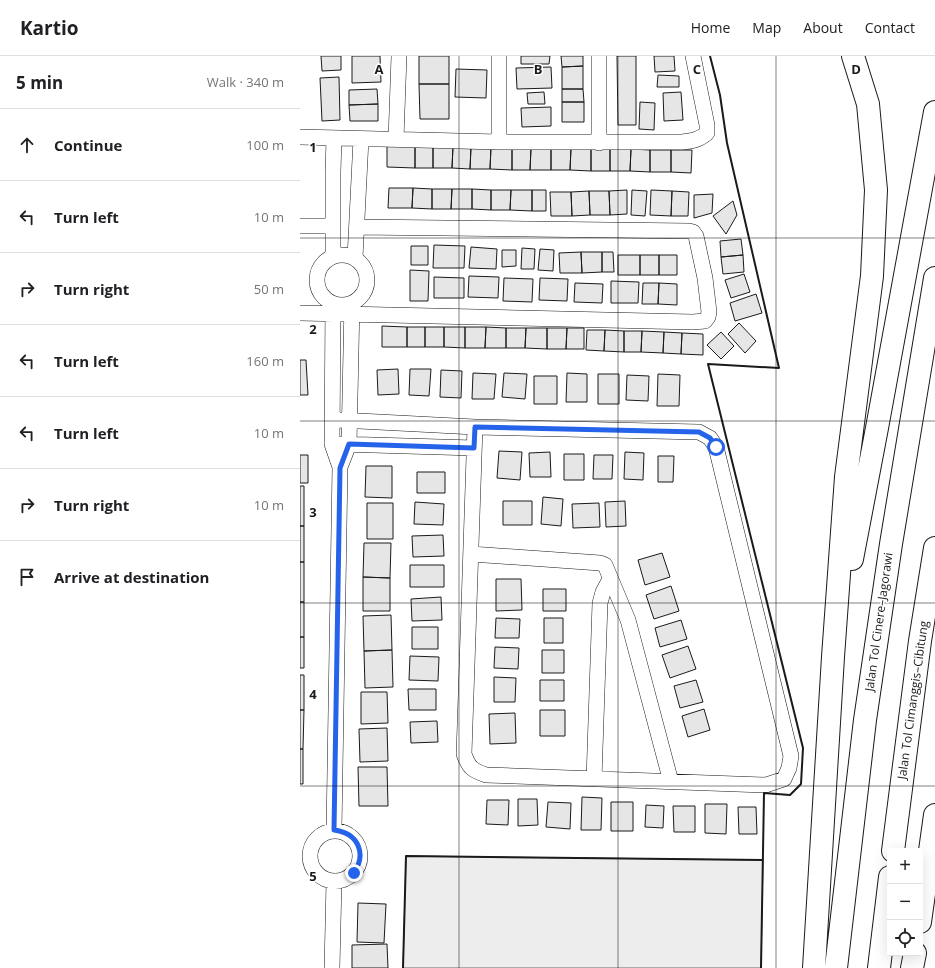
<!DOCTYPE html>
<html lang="en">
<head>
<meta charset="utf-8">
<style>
	:root { --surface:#fff; --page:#f6f6f6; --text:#202124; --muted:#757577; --line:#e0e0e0 }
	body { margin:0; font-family:"Open Sans",sans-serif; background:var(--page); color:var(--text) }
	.controls { position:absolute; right:12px; bottom:12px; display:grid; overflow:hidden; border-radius:4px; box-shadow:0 4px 16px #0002 }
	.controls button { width:36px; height:36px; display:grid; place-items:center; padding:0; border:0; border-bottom:1px solid var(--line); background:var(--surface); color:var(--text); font:20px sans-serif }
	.stop { position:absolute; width:12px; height:12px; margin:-9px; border:3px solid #2563eb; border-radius:50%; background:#fff }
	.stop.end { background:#2563eb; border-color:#fff; box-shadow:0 1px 4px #0008 }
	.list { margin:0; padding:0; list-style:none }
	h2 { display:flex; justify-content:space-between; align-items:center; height:52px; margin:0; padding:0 16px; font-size:17px }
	h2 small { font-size:13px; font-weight:400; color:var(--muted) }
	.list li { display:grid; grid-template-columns:26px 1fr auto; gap:12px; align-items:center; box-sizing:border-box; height:72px; padding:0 16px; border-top:1px solid var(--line) }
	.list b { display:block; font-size:15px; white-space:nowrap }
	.list em { font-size:13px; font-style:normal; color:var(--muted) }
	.icon { flex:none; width:22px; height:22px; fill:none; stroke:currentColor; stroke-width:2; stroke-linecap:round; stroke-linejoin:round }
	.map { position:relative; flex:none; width:635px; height:912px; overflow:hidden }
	header { display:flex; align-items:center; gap:24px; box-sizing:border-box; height:56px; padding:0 20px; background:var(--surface); border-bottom:1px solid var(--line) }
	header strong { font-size:19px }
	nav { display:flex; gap:22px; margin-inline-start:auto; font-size:14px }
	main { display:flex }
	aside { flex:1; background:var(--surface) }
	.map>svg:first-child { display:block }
	.built { fill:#ededed; stroke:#6a6a6a }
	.building { fill:#e6e6e6; stroke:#1a1a1a }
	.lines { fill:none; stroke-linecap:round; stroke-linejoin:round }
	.street-casing { stroke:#1a1a1a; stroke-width:16 }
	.highway-casing { stroke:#1a1a1a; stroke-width:24 }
	.street { stroke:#fff; stroke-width:15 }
	.highway { stroke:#fff; stroke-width:22 }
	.wall { stroke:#1a1a1a; stroke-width:2 }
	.route { stroke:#2563eb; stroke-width:5 }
	.grid { fill:none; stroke:#1a1a1a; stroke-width:1; stroke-opacity:0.55 }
	.labels { text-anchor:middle; stroke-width:3; stroke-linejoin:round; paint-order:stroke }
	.street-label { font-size:12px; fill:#1a1a1a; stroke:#fff }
	.grid-label { font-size:13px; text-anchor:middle; font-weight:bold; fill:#1a1a1a; stroke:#fff; stroke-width:3; stroke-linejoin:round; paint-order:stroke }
</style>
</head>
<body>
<header>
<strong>Kartio</strong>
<nav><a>Home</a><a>Map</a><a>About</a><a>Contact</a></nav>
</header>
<main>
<aside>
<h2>5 min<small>Walk · 340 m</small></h2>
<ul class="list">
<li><svg class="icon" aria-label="ahead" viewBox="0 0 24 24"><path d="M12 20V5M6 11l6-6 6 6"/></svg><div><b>Continue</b></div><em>100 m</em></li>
<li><svg class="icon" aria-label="left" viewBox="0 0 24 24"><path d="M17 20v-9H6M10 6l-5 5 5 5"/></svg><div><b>Turn left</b></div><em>10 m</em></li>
<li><svg class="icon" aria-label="right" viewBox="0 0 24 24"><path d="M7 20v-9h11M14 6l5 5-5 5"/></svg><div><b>Turn right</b></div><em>50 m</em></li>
<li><svg class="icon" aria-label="left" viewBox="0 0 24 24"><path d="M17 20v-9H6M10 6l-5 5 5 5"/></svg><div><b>Turn left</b></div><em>160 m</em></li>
<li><svg class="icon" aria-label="left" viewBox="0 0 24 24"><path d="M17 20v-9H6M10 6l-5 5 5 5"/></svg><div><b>Turn left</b></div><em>10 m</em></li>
<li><svg class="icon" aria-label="right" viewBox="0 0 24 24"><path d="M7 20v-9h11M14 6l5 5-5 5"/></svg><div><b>Turn right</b></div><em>10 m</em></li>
<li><svg class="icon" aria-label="arrive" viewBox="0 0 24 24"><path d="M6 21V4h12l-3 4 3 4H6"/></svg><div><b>Arrive at destination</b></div></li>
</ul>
</aside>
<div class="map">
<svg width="635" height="912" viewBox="0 0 635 912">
	<rect width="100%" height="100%" fill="#fff"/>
	<path class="built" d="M106,800L463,804L461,912H103Z"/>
	<path class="building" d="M21,0H41V14L22,15Z
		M52,0H80L81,26L52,27Z
		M119,0H149V28H119Z
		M221,0H250L249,8H221Z
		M261,0H283V10L262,11Z
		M317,0H336V69H318Z
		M354,0H374L375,15L355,16Z
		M283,10V33H262V11Z
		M251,11L252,32L217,33L216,12Z
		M156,13L187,14L186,42L155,41Z
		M358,19L379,20V31H357Z
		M39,21L40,64L22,65L20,22Z
		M119,28H149V63H120Z
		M77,33L78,48L49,49V34Z
		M262,33H283L284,46H262Z
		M244,36L245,48H228L227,37Z
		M381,36L383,64L364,65L363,37Z
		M262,46H284V66H262Z
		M340,46L355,47L354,74L339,73Z
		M78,48V65H50L49,49Z
		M251,51V70L222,71L221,52Z
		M87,89L115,90V112L87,111Z
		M115,90H133V112H115Z
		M133,90H153L152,112H133Z
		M153,90L171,91L170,113L152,112Z
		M171,91H191L190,113H170Z
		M191,91H212V114L190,113Z
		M212,91L231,92L230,114H212Z
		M231,92H251V114H230Z
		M251,92H271L270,114H251Z
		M271,92L291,93V115L270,114Z
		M291,93H310V115H291Z
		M310,93H331L330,115H310Z
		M331,93L350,94V116L330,115Z
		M350,94H371V116H350Z
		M371,94H392L391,117L371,116Z
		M89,132H113L112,152H88Z
		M113,132L132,133V153L112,152Z
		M132,133H152L151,153H132Z
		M152,133H172V153H151Z
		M172,133L191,134V154L172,153Z
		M191,134H211L210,154H191Z
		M211,134H232V155L210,154Z
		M232,134H246V155H232Z
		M327,134V158L310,159L309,135Z
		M332,134L347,135L345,160L331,159Z
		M351,134L372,135L371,160L350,159Z
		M289,135L290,159L272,160L271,136Z
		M289,135H309L310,159H290Z
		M372,135L389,136L388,160H371Z
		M250,136H271L272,160H251Z
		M413,138L412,157L394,162V139Z
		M433,145L437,159L426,178L413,160Z
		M441,183L443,199L421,201L420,185Z
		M134,189L165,190L164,212H133Z
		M111,190H128V209H111Z
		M171,191L197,193L196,213L169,212Z
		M222,192L235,193L234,213H221Z
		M240,193L254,194L253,215L238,214Z
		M202,194H216V210L202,211Z
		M281,196L282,217H260L259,197Z
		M281,196H302V216L282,217Z
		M302,196H313L314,216H302Z
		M318,199H340V219H318Z
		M340,199H359V219H340Z
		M359,199H377V219H359Z
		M443,199L444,216L423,218L421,201Z
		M110,214L129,215L128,245H110Z
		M444,218L450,236L431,242L425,224Z
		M169,220L199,221L198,242L168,241Z
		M134,221L164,222V242H134Z
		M204,222L233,223L232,246L203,245Z
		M240,222L268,223L267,245L239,244Z
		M311,225L339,226L338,247H311Z
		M275,227L303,228L302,247L274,246Z
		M343,227H359L358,248H342Z
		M359,227L377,228V249L358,248Z
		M456,238L462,257L435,265L430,247Z
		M439,267L456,285L445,297L428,278Z
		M82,270L107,271V291H82Z
		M107,271H125V291H107Z
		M125,271H144V291H125Z
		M144,271H165V292L144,291Z
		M165,271H186L185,292H165Z
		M186,271L206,272V292H185Z
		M206,272H226L225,292H206Z
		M226,272H247V293L225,292Z
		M247,272H267L266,293H247Z
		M267,272H284V293H266Z
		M287,274H305L304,295L286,294Z
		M305,274L324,275V296L304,295Z
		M324,275H342L341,296H324Z
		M342,275L364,276L363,297L341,296Z
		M364,276L382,277L381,298L363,297Z
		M421,276L434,290L421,303L407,289Z
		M382,277L403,278V299L381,298Z
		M0,304H6L8,339H0Z
		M98,313L99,338L78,339L77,314Z
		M110,313H131L129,340L109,339Z
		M141,314L162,315L161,342L140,341Z
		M173,317L196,318L194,343H172Z
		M204,317L227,318L225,343L202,341Z
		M267,317L287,318V346H266Z
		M298,318H319V348H298Z
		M358,318L380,319L379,350H357Z
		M327,319L349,320L348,345L326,344Z
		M234,320H257V348H234Z
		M199,395L222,396L220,424L197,422Z
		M250,396L251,421H230L229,397Z
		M325,396L344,397L343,424L324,423Z
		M264,398H284V424H264Z
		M0,399H8V427H0Z
		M294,399H313L312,423H293Z
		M358,400H374L373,426H358Z
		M66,410H92V442L65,441Z
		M117,416H145V437H117Z
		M0,430H4V470H0Z
		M243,441L263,443L261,470L241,468Z
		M203,445H232V469H203Z
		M325,445L326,470L306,471L305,446Z
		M115,446L144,448L143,469L114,468Z
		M67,447H93V483H67Z
		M299,447L300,471L273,472L272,448Z
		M0,470H4V506H0Z
		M143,479L144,500L113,501L112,480Z
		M64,487H91L90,522L63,521Z
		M362,497L370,521L345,529L338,504Z
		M0,506H4V546H0Z
		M110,509H144V531H110Z
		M63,521L90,522V555H63Z
		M196,523H221L222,554L196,555Z
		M371,530L379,555L354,563L346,539Z
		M243,533H266V555H243Z
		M141,541L142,564L112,565L111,543Z
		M0,546H4V581H0Z
		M91,559L92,594L64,595L63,560Z
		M196,562L220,563L219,582H195Z
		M244,562H263V587H244Z
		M381,564L387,583L360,591L355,572Z
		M112,571H138V593H112Z
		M0,581H4V612H0Z
		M388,590L396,613L370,622L362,599Z
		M195,591L219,592L218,613L194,612Z
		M92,594L93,631L65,632L64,595Z
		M242,594H264V617H242Z
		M110,600L139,601L138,625L109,624Z
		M0,619H4V654H0Z
		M194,621L216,622L215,646H194Z
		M240,624H264V645H240Z
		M396,624L403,646L380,652L374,630Z
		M108,633H136V654H109Z
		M61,636H87L88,667L61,668Z
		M404,653L410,674L388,681L382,660Z
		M0,654H4L3,693H0Z
		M240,654H265V680H240Z
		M215,657L216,687L190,688L189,658Z
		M137,665L138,686L111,687L110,666Z
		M87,672L88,705L60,706L59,673Z
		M0,693H3V728H0Z
		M58,711H87L88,750H59Z
		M282,741L302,742L301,774H281Z
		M218,743H237L238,769L218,770Z
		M187,744H209L208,769L186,768Z
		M248,746L271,747L270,773L246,771Z
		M311,746H333V775H311Z
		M405,748H427L426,778L405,777Z
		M346,749L364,750L363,772L345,771Z
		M373,750H395V776H374Z
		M438,751H456L457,778H439Z
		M58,847L86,848L84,887L57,886Z
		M87,888L88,912H52V889Z"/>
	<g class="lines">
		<g class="street-casing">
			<path id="street" d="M199,0V86
				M0,81L199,86H382C392,85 399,84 407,77V69L393,0
				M96,83L99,0
				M299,87V0
				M0,170H33
				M17 224a25 25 0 1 1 50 0a25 25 0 1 1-50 0Z
				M33,199V116L34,82
				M55,202L61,83
				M33,248L32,388L40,411L49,388L52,247
				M0,257L393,266L405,265L408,261L409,256L405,222L396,180L393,176L389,175L57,171
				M40,364L175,371
				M175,371L399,376L410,382L416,391L491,700L489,712L484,723L466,729L186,719C172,714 169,712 164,698Z
				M39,388L174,392
				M171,498L300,507L305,509L328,564L371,726
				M294,723L300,547L303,536L310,523
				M34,774L40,411
				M10 800a25 25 0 1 1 50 0a25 25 0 1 1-50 0Z
				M32,912L34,825"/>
		</g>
		<g class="highway-casing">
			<path id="highway" d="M552,503L577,372L635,56
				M593,795L620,585L635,492
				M620,866L635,759
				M514,912L533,601L546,421L572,220L576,134L568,48L553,0
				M536,912L565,664L591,488L635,222
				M579,912L590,821
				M612,912L615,897"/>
		</g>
		<use href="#street" class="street"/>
		<use href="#highway" class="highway"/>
		<path class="wall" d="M410,0L420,39L427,87L479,312L408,308L503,692L501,728L490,739L464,737L461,912
			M103,912L106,800L463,804"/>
	</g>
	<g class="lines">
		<path class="route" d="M54,817C67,797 58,777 34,774L40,412L49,388L174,392L175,371L399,376L410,382L416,391"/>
	</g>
	<path class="grid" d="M159,0V912M318,0V912M476,0V912M0,182H635M0,365H635M0,547H635M0,730H635"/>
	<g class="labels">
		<g class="street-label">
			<text transform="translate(579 566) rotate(-82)" y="4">Jalan Tol Cinere–Jagorawi</text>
			<text transform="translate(613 644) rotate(-82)" y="4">Jalan Tol Cimanggis–Cibitung</text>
		</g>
	</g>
	<g class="grid-label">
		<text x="79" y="18">A</text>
		<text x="238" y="18">B</text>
		<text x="397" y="18">C</text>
		<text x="556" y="18">D</text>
		<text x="13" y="96">1</text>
		<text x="13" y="278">2</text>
		<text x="13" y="461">3</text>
		<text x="13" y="643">4</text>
		<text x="13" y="825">5</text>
	</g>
</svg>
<div class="controls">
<button>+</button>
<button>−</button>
<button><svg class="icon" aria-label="locate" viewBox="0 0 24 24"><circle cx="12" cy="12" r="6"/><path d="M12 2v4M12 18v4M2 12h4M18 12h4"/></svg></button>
</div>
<div class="stop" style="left:416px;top:391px"></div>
<div class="stop end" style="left:54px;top:817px"></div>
</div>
</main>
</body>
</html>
